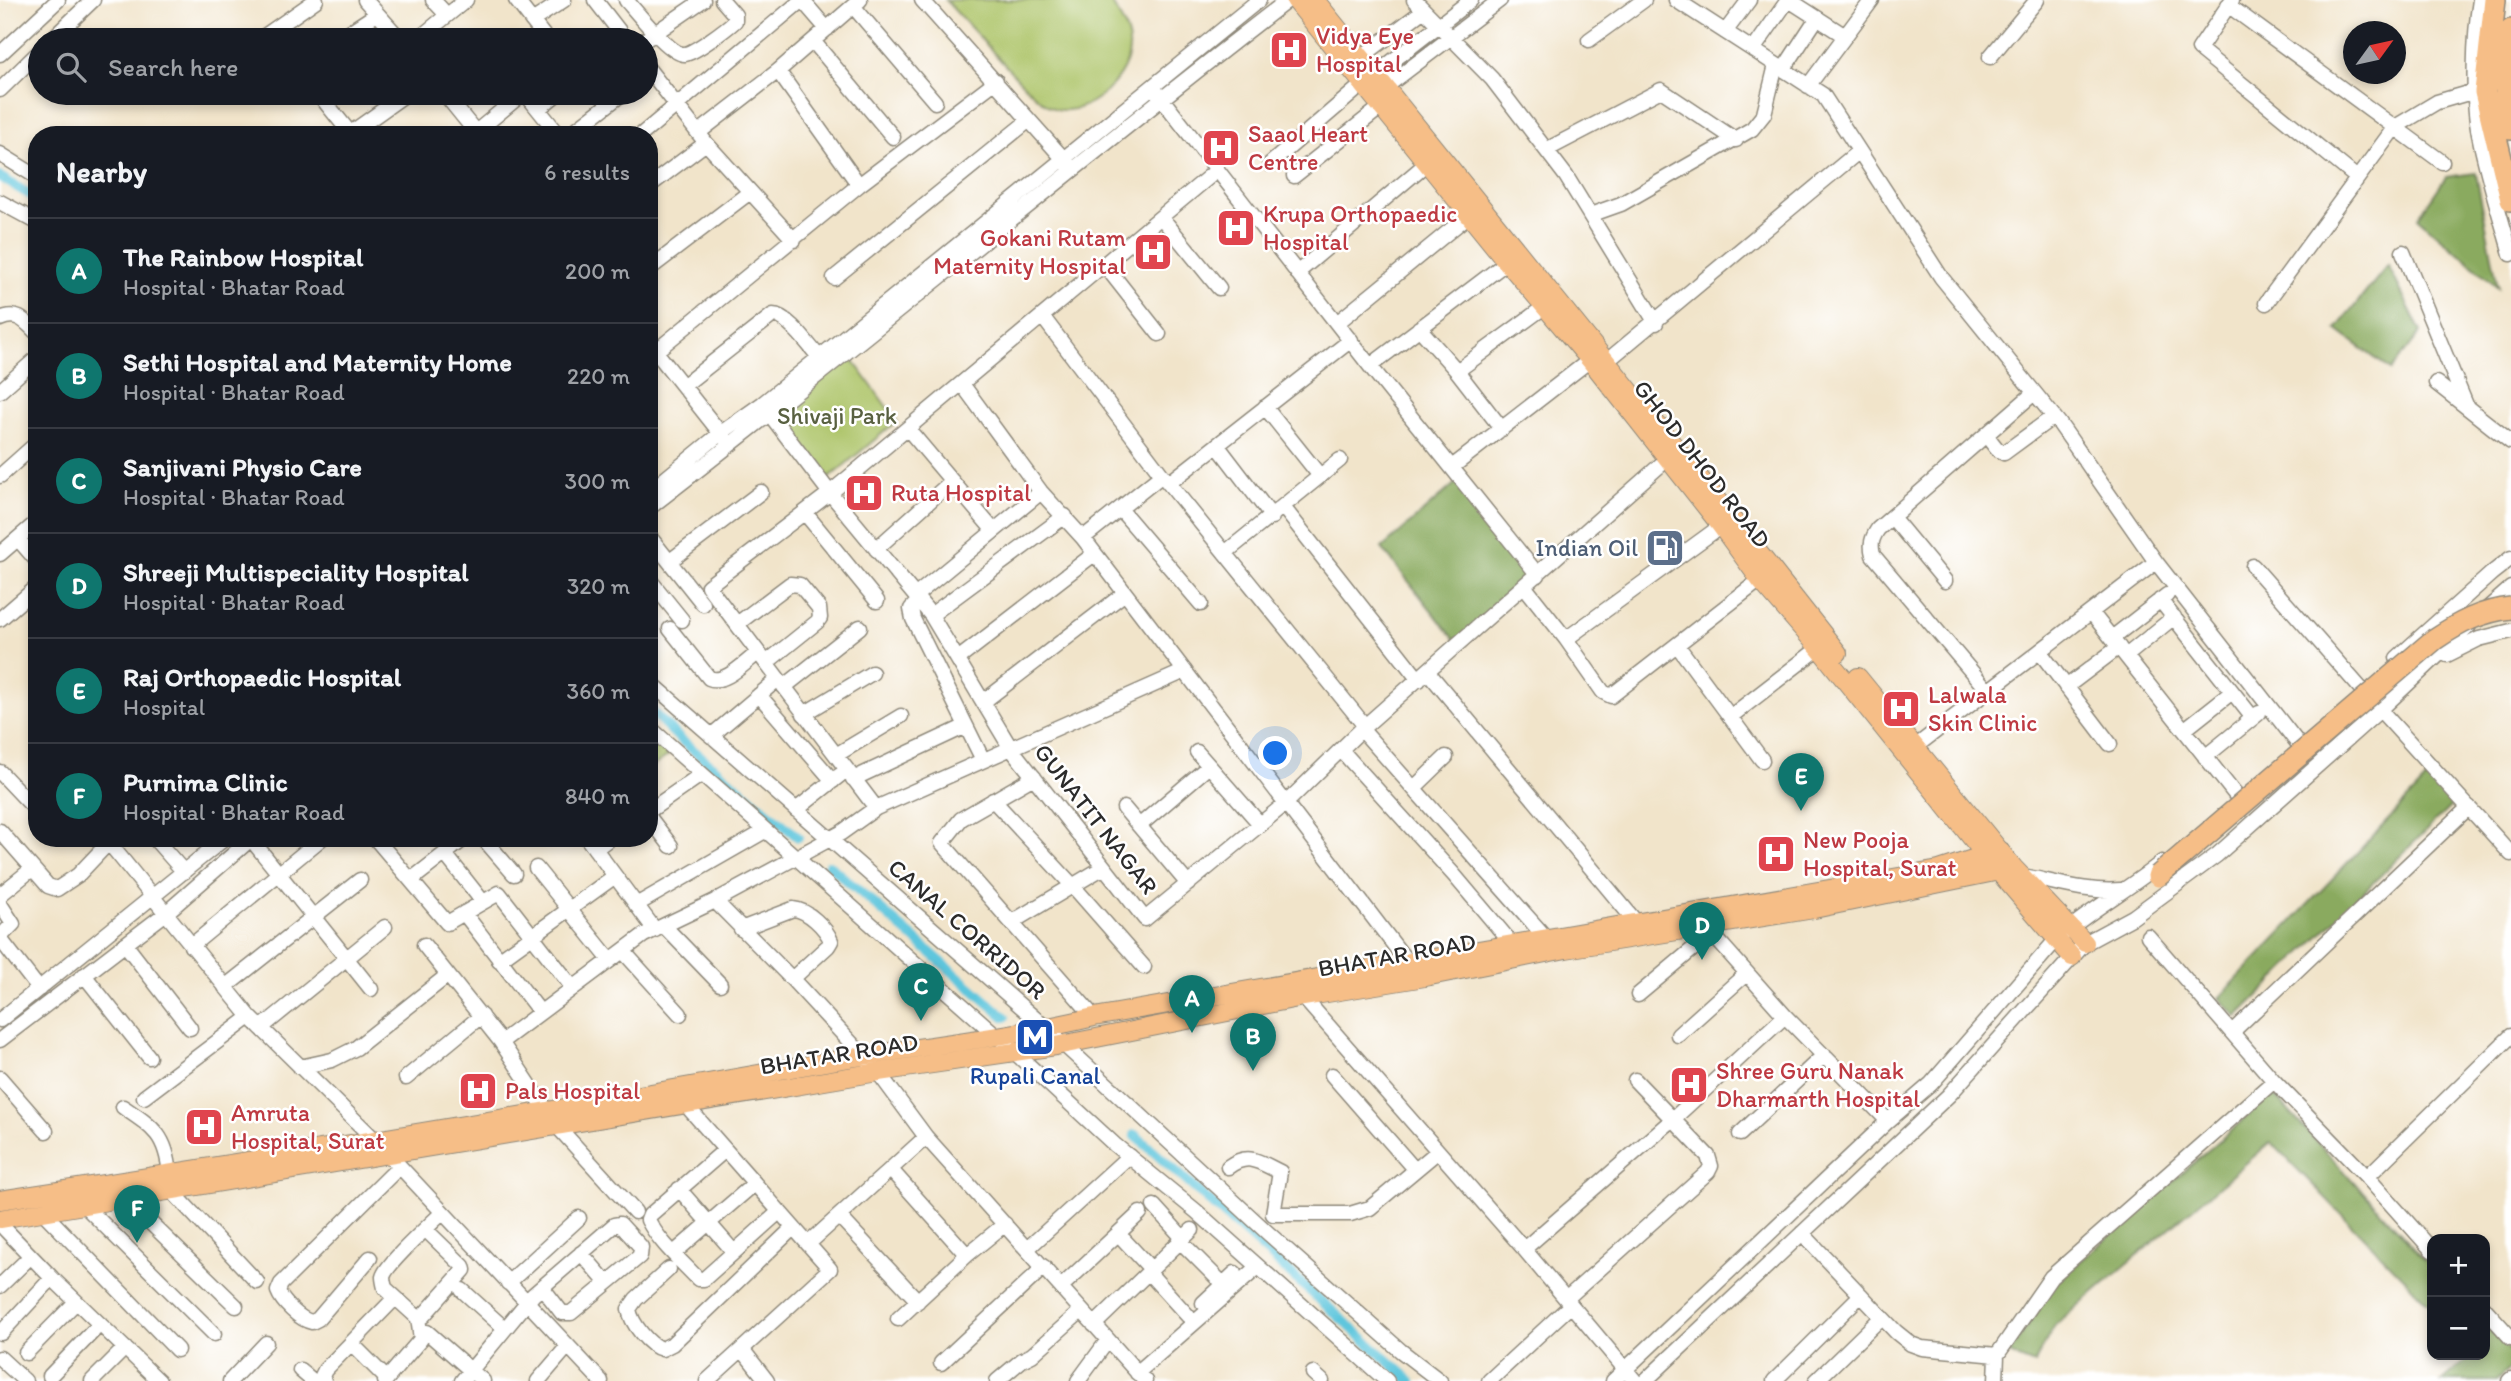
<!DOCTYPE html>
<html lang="en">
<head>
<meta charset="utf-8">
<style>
	:root { --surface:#171b24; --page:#242831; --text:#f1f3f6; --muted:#9ea1a6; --line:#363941; --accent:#0f766e }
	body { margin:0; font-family:Itim,sans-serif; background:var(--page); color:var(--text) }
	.controls { position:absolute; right:21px; bottom:21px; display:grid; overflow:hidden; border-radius:14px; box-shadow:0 4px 10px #0003 }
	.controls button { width:63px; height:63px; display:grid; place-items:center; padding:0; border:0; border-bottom:2px solid var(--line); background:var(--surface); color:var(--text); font:35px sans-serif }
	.compass { position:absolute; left:2343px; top:21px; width:63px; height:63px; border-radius:50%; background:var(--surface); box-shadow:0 4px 10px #0003; rotate:57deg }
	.you { position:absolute; left:1276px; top:754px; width:24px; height:24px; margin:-18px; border:5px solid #fff; border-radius:50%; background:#1a73e8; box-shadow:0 0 0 10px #1a73e833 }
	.badge { display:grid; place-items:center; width:46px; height:46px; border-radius:50%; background:var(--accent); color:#fff; font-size:23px; font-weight:700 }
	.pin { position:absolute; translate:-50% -58px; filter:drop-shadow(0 2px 4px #0008) }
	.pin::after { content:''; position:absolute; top:37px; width:24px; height:21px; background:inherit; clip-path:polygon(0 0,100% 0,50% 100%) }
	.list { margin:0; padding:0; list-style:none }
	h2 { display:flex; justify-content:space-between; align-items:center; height:91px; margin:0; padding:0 28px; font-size:30px }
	h2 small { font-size:23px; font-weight:400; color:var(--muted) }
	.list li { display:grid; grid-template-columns:46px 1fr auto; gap:21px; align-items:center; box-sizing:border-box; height:105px; padding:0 28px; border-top:2px solid var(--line) }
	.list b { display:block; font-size:26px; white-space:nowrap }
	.list p { margin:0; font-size:23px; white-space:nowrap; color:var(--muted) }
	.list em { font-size:23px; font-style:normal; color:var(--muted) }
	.icon { flex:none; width:38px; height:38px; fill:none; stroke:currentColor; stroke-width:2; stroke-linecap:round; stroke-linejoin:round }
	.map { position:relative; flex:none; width:2511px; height:1381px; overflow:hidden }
	.search { position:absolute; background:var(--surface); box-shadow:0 4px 10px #0003; left:28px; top:28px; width:630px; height:77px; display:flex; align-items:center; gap:18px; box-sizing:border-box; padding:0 24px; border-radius:38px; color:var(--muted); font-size:26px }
	.panel { position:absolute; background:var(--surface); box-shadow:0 4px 10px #0003; left:28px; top:126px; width:630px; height:721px; border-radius:28px }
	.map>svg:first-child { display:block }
	.green { fill:#aec56a; stroke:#6c784a; stroke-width:2 }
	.forest { fill:#8aaa5e; stroke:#5a6a44; stroke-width:2 }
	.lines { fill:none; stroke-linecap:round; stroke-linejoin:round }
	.canal { stroke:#5fc6dd; stroke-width:10 }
	.minor-casing { stroke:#8e887a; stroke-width:17 }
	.major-casing { stroke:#8e887a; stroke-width:20 }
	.highway-casing { stroke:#8e887a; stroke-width:24 }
	.minor { stroke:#fff; stroke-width:14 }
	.major { stroke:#f6be87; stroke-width:18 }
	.highway { stroke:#f6be87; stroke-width:21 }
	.highway-bridge-casing { stroke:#8e887a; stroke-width:24; stroke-linecap:butt }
	.highway-bridge { stroke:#f6be87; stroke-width:21 }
	.labels { text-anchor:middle; stroke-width:5; stroke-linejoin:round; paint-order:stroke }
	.health-label { font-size:24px; fill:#be3a42; stroke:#fff; text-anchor:start }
	.park-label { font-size:24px; fill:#596141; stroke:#fff }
	.street-label { font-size:24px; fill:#2b2b2b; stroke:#fff }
	.service-label { font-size:24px; fill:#4e5e75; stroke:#fff; text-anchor:end }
	.transit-label { font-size:24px; fill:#164399; stroke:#fff }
</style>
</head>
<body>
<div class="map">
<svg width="2511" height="1381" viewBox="0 0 2511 1381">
	<rect width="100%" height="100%" fill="#fff"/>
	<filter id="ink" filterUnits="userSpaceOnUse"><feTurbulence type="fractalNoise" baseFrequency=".0143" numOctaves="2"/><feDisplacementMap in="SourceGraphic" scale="14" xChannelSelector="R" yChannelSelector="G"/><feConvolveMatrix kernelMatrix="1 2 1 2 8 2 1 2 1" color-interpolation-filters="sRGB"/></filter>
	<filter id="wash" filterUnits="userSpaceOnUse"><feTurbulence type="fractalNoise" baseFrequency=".00686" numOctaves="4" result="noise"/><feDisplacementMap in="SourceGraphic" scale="28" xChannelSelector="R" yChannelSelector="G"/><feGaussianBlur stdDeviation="1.57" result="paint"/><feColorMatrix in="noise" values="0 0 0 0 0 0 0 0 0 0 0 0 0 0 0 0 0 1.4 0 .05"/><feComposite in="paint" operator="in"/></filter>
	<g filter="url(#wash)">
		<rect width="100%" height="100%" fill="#f1e4ca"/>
		<path class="green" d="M945,0H1110C1118,14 1131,33 1129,50C1127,82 1079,125 1047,105C1031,94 1017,78 1004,64C985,43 965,21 945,0Z
			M847,352L897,421L823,483L781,406Z
			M649,737L669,755L649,769Z"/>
		<path class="forest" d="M2476,173V174L2498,287L2418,218L2446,177Z
			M2388,265L2421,332L2391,370L2336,329Z
			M1458,481L1533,575L1456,641L1382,548Z
			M2428,778L2453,804L2237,1017L2219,998Z
			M2273,1094L2432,1267V1307L2271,1142L2054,1326L2034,1364L2009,1354L2054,1284Z
			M2485,1324L2511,1352V1367L2496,1381H2442L2472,1355H2485Z"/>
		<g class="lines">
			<path class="canal" d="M0,177L37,199
				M649,709L681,740L798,837
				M829,865L1005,1017
				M1135,1135L1411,1381"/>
		</g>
	</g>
	<g filter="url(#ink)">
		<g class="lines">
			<g class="minor-casing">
				<path id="minor" d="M365,0L401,40
					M433,0L447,15
					M516,0L547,40
					M595,0L626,40
					M626,0C636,11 671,56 685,54C696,52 726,29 735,21V15L722,0
					M802,0L827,29
					M922,0L1070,166
					M1414,0L1492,79L1566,176L1656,323
					M1676,0L1823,95L1941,277L2059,423L2156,562L2300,746
					M1789,0L1845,36
					M2232,0L2199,49L2357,178
					M2480,0C2474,35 2472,100 2479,134C2487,175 2500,215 2511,254
					M2228,5L2442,162
					M853,6L935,102
					M532,21L564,0
					M1725,32L1749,0
					M51,40L93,0
					M259,40L316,0
					M337,40L377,14
					M417,40L466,0
					M645,40L703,0
					M1589,40L1644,0
					M813,41L893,137
					M1753,50L1788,0
					M0,54L58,0
					M1990,57L2037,0
					M1360,58L1424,10
					M646,66L706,143L794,240
					M1783,70L1817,18
					M778,71L859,185
					M1808,86L1872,0
					M0,90L40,51
					M1155,90L1370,366L1538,575
					M1379,92L1500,0
					M318,93L350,133
					M444,93L478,135
					M525,93L559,135
					M538,109L558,93
					M476,132L523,93
					M698,133L778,71L860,0
					M348,135L407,93
					M569,135L623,93
					M641,135L802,0
					M1546,150L1661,90L1736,140
					M0,154L37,177
					M1270,164L1363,84L1471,0
					M1294,176L1381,107
					M649,186L706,143
					M0,202L37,222
					M1590,215L1621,204L1752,129L1764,114L1776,65
					M1161,217L1219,288
					M2403,252L2466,405
					M1104,264L1159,334
					M649,269L750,192
					M1297,273L1427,163
					M834,278L1028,121
					M2266,303L2395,127L2437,102L2475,91
					M1042,316L1162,475L1365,726
					M0,319C17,311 25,321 37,333
					M1337,323L1469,215
					M1419,328L1457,371L1544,307
					M649,343L725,439
					M656,351L859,185L996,81
					M1607,361L1858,152
					M1370,366L1507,262
					M1457,371L1502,429
					M2436,383L2511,442
					M962,384L1041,492L1083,538L1408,963L1412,971
					M683,386L773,315C788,315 809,346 819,357
					M0,391L37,358
					M762,404L830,493L931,615L1010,747L1145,919L1285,804L1365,726L1674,453
					M1265,407L1320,476
					M908,429L994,531
					M1986,435L1997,449L2004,453L2053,417
					M1217,445L1272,517
					M1452,467L1590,360
					M0,476L37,443
					M1169,483L1351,340
					M649,492L721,433L762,404L1259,0
					M1283,507L1419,680
					M649,508C865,342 1072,166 1288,0
					M1120,509L1201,604
					M805,513L877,601
					M1892,517L1945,581
					M649,536L703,604
					M1083,538L1162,475
					M18,539L37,561
					M876,549L952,481
					M1225,553L1340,460
					M0,554L37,522
					M670,561L761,492
					M2253,566L2362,690L2511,854
					M649,579L682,620
					M1525,587L1566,639L1603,692L1611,696L1760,580
					M915,596L1041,492
					M919,600L911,609L913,619L983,760
					M2160,600L2253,718
					M2486,610L2511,588
					M2091,612L2238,798
					M931,615L1065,516
					M0,619L37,587
					M737,624L790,584L800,585L819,608L820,618L817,622L766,663
					M670,629L709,678C725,685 745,662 758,653
					M2112,638L2167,595
					M1566,639L1721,526
					M1677,645L1762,760
					M2040,652L2110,744
					M2447,655L2479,639L2511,631
					M2126,656L2174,617
					M2397,658L2492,573L2511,558
					M958,659L1094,554
					M1428,672L1636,922
					M649,681L1047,1029L1269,1234L1401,1351L1440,1381
					M784,687L860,627
					M2066,687L2119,647
					M1988,691L1873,555C1870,544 1872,538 1878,529L2034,393
					M759,695L833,781
					M983,702L1125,593
					M804,714L872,673
					M1730,717L1819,648
					M649,727L997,1036L1115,1145L1196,1211L1387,1381
					M1362,730L1547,939
					M2184,730L2232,692
					M711,736L778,679
					M1915,747L2156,562
					M1341,750L1454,875L1513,945
					M1197,752L1260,824
					M836,755L901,716
					M2205,757L2259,713
					M0,772L37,811
					M1034,777L961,819L942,843L1094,1017
					M853,779L966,726
					M1414,788L1446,757
					M993,800L1073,886L1144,967
					M876,808L708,586L830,493L1216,171
					M1124,808L1188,884
					M796,810L840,775
					M649,811L702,774
					M649,817L671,846
					M1139,826L1209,766
					M0,831L48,886L57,889L78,875L113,838
					M105,838L250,1017L376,1141L601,1381
					M154,838L184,872
					M375,838L447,923L499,893L573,988
					M483,838L514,874
					M587,838L655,930
					M251,839L371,989
					M595,849L610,838
					M445,854L483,902
					M536,868L610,960
					M2023,876C2055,882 2087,893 2121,890
					M411,880L465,838
					M0,895L32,869
					M715,901L792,979L878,1072L926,1137L1145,1381
					M0,904L13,924L2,935L1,940L39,989
					M636,905L765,831
					M464,913L540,1012
					M1704,918L1706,927L1785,1016L1888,1121
					M1012,922L1104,867
					M664,926L720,984
					M741,929L793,909C808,910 826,928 831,941L828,946L792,979
					M2148,936L2274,1081L2367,1177L2432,1250
					M125,944L190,1028
					M424,945L501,1042
					M191,946L322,838
					M623,951L680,1014
					M499,960L615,876
					M84,975L149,1057
					M225,987L360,880
					M1638,995L1712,933
					M1303,997L1524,1249L1635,1381
					M0,1020L225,838
					M261,1028L385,927
					M2232,1032L2469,807
					M1678,1035L1747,973
					M0,1040L166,913L252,838
					M300,1067L332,1060L356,1048L448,975
					M1332,1075L1415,1170
					M0,1078L46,1131
					M406,1078L481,1016
					M144,1097L250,1017
					M685,1104L830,1269L707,1381
					M123,1107C154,1128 166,1135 170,1174
					M547,1111L501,1042L644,935L715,901L841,833L876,808L1185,671
					M557,1126L635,1212
					M1740,1134L1824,1055
					M725,1150L650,1215L648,1220C659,1242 681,1261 698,1279H704L779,1212
					M1228,1167C1249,1152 1259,1162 1280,1172L1273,1214H1350L1370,1208L1437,1152
					M891,1170L967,1255
					M2367,1177L2511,1036
					M679,1189L734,1252
					M171,1190L257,1282
					M125,1198L236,1306
					M84,1205L214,1334
					M1154,1206L1183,1238
					M42,1211L177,1350
					M839,1216L918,1301
					M0,1224L52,1278L159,1381
					M426,1230L463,1266L464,1270L423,1316L418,1318L385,1288C384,1284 383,1280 383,1277C386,1264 431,1224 442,1213
					M1802,1233L1896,1332L1911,1344L1922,1348L1997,1355
					M1124,1240L1151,1269
					M1180,1241L1223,1284
					M808,1244L926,1137
					M1027,1249L1129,1156
					M1524,1249L1672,1120L1785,1016
					M581,1253L607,1283
					M674,1253L754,1184
					M370,1258L318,1319L312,1322C300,1320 282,1302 278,1291L281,1284L399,1167
					M669,1269L636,1299L629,1309C631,1323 649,1346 662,1349L672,1344L793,1228
					M1148,1272L1188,1316
					M508,1283L579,1218
					M0,1286L30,1257
					M1061,1287L1140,1213
					M462,1290L505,1329
					M1566,1299L1708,1172L1711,1166L1708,1156L1635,1080
					M1203,1303L1235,1273
					M2485,1309L2511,1338
					M898,1319L967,1255L1005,1224
					M1094,1325L1192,1230
					M427,1332L483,1381
					M1,1333L52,1278
					M351,1343L387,1379
					M742,1349L767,1381
					M26,1353L76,1302
					M0,1358L25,1381
					M941,1363L1044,1267
					M300,1370L313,1381
					M1137,1373L1258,1267
					M1313,1373L1322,1381
					M50,1376L100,1324
					M92,1381L125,1348
					M230,1381L266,1343
					M324,1381L322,1376L325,1370L395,1298
					M385,1381L421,1339L418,1318
					M462,1381L533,1295L614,1225L620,1224L641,1247L640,1256L571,1313H562L542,1287
					M538,1381L568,1346
					M997,1381L1022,1360L1032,1355L1081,1311
					M1078,1381L1108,1340
					M1489,1381L1571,1305
					M1613,1381L1888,1121L1931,1084L2056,940C2089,910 2128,890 2162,862
					M1645,1381L1949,1095L2085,943L2133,917L2217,855L2380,710L2469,626
					M1774,1381L1861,1295
					M1816,1381L1882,1317
					M1996,1381L1997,1355L2051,1277L2274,1081
					M2509,1381L2511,1379"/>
			</g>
			<g class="major-casing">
				<path id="major" d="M1295,0L1507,262L1590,360L1721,526L1760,580L1819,648L1999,872L2072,957
					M1315,0L1680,453L1838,653
					M1858,677L2014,868L2085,943
					M0,1200C268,1159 536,1114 803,1066C900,1048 999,1040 1094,1017L1939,870L2000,850
					M0,1219L878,1072L1056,1046L1303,997L1425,977L1566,949L1814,909L2014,868"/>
			</g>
			<g class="highway-casing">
				<path id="highway" d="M2495,0L2485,92L2511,200
					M2511,30C2505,68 2504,91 2511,129"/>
			</g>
			<use href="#minor" class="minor"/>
			<use href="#major" class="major"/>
			<use href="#highway" class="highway"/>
			<g class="highway-bridge-casing">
				<path id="highway-bridge" d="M2158,876L2435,639C2459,623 2481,611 2511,608"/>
			</g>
			<use href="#highway-bridge" class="highway-bridge"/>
		</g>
	</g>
	<defs>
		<g id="hospital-square" transform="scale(2.0125)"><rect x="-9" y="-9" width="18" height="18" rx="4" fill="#e0444e" stroke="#fff"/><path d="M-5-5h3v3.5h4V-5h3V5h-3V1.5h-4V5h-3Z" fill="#fff"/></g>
		<g id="fuel-square" transform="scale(2.0125)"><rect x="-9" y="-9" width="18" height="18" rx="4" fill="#5c6f8a" stroke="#fff"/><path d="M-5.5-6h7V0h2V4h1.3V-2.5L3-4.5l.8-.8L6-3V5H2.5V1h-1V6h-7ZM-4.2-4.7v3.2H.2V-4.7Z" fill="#fff"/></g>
		<g id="metro-square" transform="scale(2.0125)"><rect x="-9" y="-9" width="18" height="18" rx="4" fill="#1a4fb4" stroke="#fff"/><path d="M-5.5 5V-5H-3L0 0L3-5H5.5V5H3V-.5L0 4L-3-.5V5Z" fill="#fff"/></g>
	</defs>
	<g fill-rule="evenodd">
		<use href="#hospital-square" x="1289" y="50"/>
		<use href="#hospital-square" x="1221" y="148"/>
		<use href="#hospital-square" x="1236" y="228"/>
		<use href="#hospital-square" x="1153" y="252"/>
		<use href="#hospital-square" x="864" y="493"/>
		<use href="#fuel-square" x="1665" y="548"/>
		<use href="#hospital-square" x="1901" y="709"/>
		<use href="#hospital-square" x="1776" y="854"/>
		<use href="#metro-square" x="1035" y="1037"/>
		<use href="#hospital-square" x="1689" y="1085"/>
		<use href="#hospital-square" x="478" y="1091"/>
		<use href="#hospital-square" x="204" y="1127"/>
	</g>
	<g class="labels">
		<g class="health-label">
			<text x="1316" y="44">Vidya Eye<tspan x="1316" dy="28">Hospital</tspan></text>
			<text x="1248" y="142">Saaol Heart<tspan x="1248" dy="28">Centre</tspan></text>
			<text x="1263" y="222">Krupa Orthopaedic<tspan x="1263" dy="28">Hospital</tspan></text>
			<text x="1126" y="246" text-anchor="end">Gokani Rutam<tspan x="1126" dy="28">Maternity Hospital</tspan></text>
			<text x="891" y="501">Ruta Hospital</text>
			<text x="1928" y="703">Lalwala<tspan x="1928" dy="28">Skin Clinic</tspan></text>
			<text x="1803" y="848">New Pooja<tspan x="1803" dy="28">Hospital, Surat</tspan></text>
			<text x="1716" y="1079">Shree Guru Nanak<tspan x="1716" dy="28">Dharmarth Hospital</tspan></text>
			<text x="505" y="1099">Pals Hospital</text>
			<text x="231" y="1121">Amruta<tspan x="231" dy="28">Hospital, Surat</tspan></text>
		</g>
		<g class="park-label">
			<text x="837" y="424">Shivaji Park</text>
		</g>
		<g class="street-label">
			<text transform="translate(1702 464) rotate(52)" y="8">GHOD DHOD ROAD</text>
			<text transform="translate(1096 819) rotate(52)" y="8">GUNATIT NAGAR</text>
			<text transform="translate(967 929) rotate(41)" y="8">CANAL CORRIDOR</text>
			<text transform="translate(1397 955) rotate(-10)" y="8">BHATAR ROAD</text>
			<text transform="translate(839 1054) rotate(-9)" y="8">BHATAR ROAD</text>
		</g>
		<g class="service-label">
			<text x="1638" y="556">Indian Oil</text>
		</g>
		<g class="transit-label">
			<text x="1035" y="1084">Rupali Canal</text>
		</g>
	</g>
</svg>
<div class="controls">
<button>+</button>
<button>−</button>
</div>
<svg class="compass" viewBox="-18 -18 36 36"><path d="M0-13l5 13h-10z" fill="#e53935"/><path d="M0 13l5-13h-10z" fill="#9ea1a6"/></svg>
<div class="you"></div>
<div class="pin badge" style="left:1192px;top:1033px">A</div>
<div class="pin badge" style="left:1253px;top:1071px">B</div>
<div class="pin badge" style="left:921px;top:1021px">C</div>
<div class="pin badge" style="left:1702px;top:960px">D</div>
<div class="pin badge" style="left:1801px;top:811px">E</div>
<div class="pin badge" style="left:137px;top:1243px">F</div>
<div class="search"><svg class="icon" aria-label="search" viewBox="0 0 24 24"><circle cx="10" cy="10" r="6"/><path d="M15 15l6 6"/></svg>Search here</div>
<section class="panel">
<h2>Nearby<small>6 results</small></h2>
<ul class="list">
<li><span class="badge">A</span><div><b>The Rainbow Hospital</b><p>Hospital · Bhatar Road</p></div><em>200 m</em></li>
<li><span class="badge">B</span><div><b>Sethi Hospital and Maternity Home</b><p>Hospital · Bhatar Road</p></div><em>220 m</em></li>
<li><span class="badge">C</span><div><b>Sanjivani Physio Care</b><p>Hospital · Bhatar Road</p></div><em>300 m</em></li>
<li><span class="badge">D</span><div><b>Shreeji Multispeciality Hospital</b><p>Hospital · Bhatar Road</p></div><em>320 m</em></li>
<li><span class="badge">E</span><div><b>Raj Orthopaedic Hospital</b><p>Hospital</p></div><em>360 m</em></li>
<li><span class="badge">F</span><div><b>Purnima Clinic</b><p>Hospital · Bhatar Road</p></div><em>840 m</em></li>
</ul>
</section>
</div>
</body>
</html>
